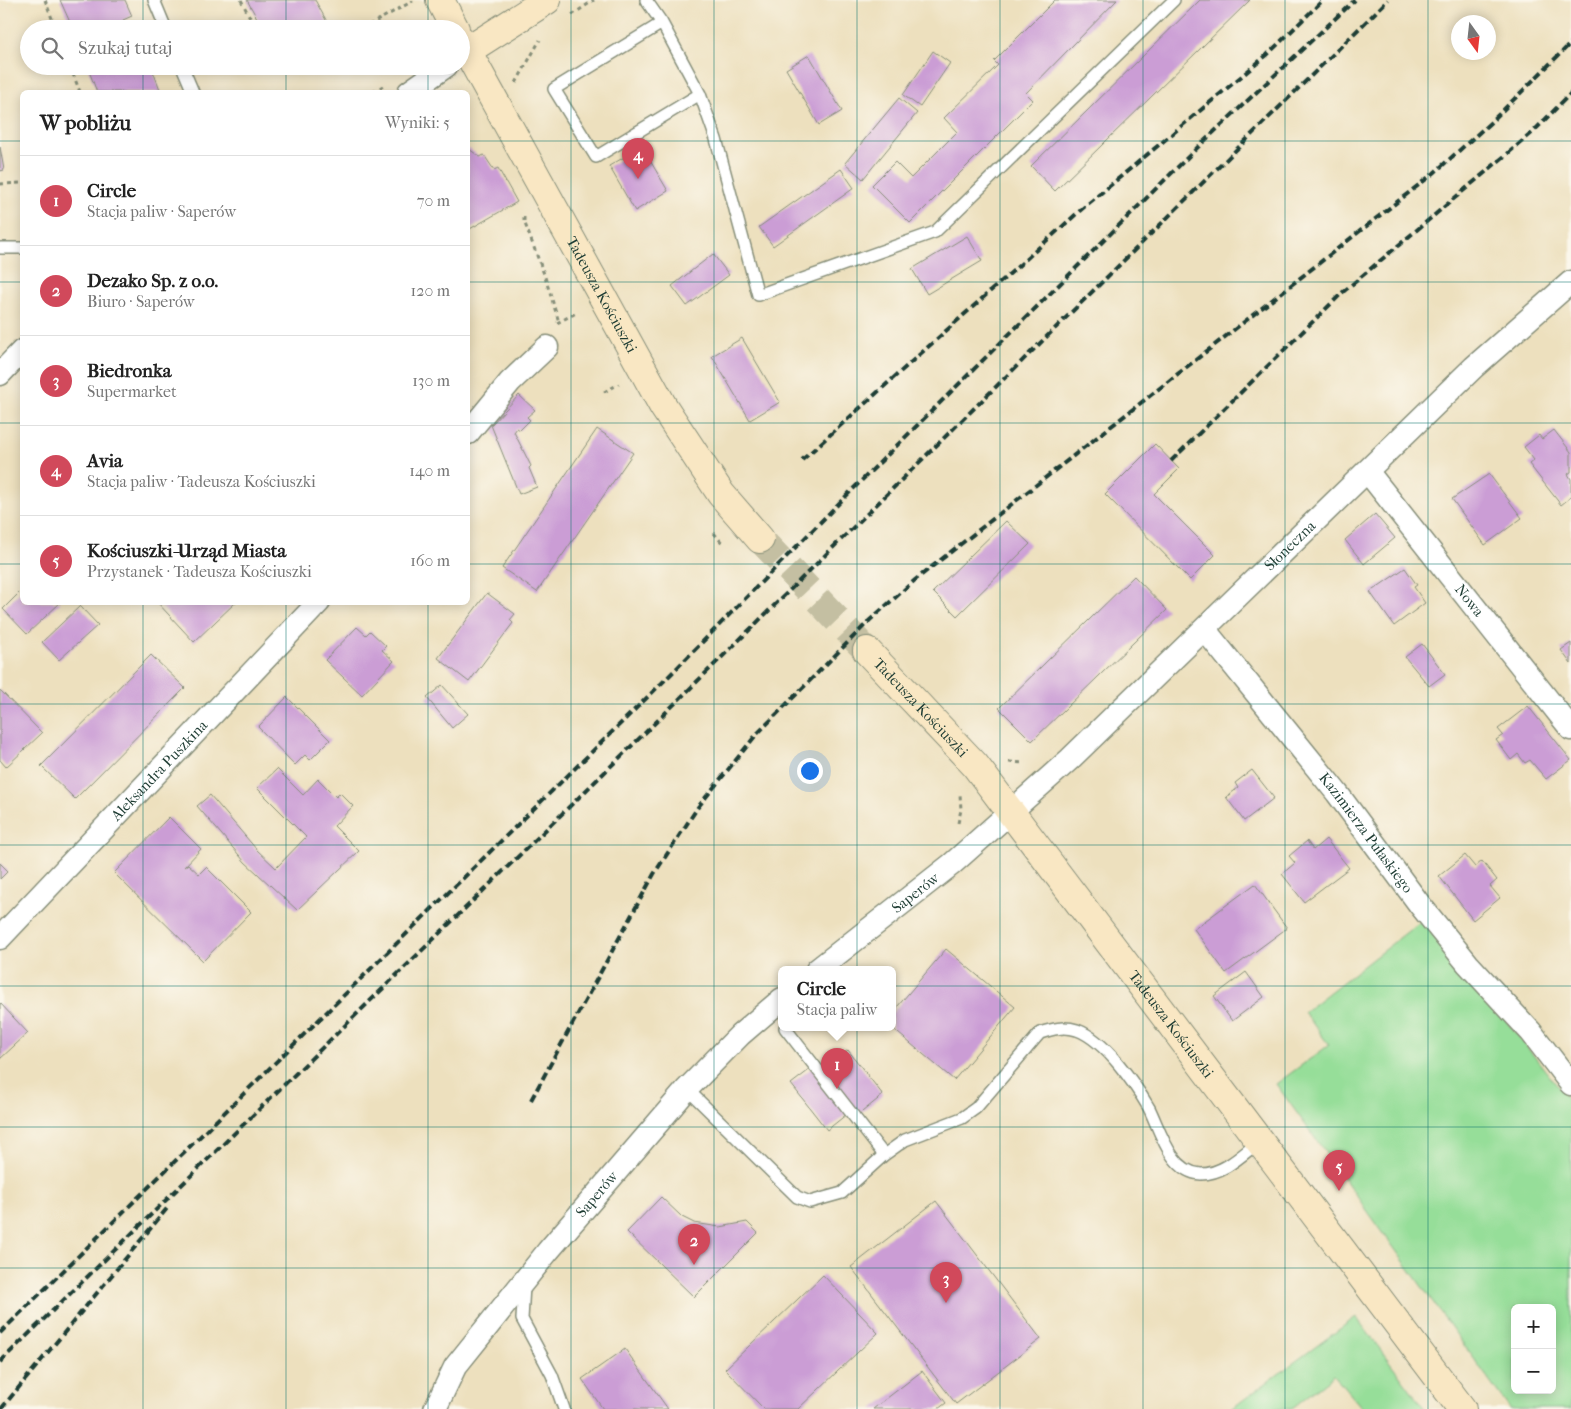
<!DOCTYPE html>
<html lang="pl">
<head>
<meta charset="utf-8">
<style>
	:root { --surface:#fff; --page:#f6f6f6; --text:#222; --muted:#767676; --line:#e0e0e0; --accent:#d1495b }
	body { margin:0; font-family:"IM FELL French Canon",serif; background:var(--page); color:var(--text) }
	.controls { position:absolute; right:15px; bottom:15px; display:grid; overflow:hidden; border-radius:8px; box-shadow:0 2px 12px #0003 }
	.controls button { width:45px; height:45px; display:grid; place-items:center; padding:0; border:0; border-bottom:1px solid var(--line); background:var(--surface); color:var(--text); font:25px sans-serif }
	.compass { position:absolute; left:1451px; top:15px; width:45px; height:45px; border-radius:50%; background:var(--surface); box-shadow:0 2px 12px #0003; rotate:165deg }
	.you { position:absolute; left:809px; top:770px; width:18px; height:18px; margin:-12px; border:4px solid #fff; border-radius:50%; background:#1a73e8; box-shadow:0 0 0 8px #1a73e833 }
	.badge { display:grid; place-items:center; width:32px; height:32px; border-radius:50%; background:var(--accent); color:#fff; font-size:16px; font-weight:700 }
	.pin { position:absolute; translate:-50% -41px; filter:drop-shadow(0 1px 2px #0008) }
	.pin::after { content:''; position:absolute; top:26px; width:18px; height:15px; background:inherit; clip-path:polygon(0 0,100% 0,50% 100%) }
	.popup { position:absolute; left:778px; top:966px; width:118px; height:65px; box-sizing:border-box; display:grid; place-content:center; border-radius:8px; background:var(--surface); filter:drop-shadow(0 1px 4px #0005); font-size:16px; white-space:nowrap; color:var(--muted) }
	.popup b { font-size:19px; color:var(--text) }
	.popup::after { content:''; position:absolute; left:50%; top:100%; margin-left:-10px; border:10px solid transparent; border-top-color:var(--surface) }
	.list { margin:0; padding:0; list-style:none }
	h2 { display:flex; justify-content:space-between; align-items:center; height:65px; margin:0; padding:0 20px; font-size:21px }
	h2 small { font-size:16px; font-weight:400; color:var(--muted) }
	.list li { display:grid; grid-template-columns:32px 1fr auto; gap:15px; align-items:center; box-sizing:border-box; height:90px; padding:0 20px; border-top:1px solid var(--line) }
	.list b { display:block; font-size:19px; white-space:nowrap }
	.list p { margin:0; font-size:16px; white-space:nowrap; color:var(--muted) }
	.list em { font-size:16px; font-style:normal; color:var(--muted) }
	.icon { flex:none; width:28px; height:28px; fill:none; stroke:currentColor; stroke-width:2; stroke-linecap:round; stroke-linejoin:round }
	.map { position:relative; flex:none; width:1571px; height:1409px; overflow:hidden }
	.search { position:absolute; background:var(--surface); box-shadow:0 2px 12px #0003; left:20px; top:20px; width:450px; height:55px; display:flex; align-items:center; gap:12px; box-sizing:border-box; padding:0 18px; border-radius:28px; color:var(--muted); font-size:19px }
	.panel { position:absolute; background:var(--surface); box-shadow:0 2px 12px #0003; left:20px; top:90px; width:450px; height:515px; border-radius:8px }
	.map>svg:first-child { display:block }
	.green { fill:#96de99; stroke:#5a8e66; fill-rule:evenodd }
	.building { fill:#cb9dd5 }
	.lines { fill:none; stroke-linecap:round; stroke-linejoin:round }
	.secondary-tunnel { stroke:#c4bfa2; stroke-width:28; stroke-dasharray:28 14; stroke-linecap:butt }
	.lane-casing { stroke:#868e79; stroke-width:14 }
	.street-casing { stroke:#868e79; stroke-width:25 }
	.secondary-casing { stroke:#868e79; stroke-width:30 }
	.path { stroke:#868e79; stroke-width:3; stroke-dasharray:4 4; stroke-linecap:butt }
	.lane { stroke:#fff; stroke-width:11 }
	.street { stroke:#fff; stroke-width:22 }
	.secondary { stroke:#f9e7c3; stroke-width:28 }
	.rail { stroke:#1f3d34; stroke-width:4; stroke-dasharray:8 4; stroke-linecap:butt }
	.grid { fill:none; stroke:#0f766e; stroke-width:1; stroke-opacity:0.55 }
	.labels { text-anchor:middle; stroke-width:5; stroke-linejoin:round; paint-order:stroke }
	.street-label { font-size:15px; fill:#1f3d34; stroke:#fbf7ec }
</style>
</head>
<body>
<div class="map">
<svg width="1571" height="1409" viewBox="0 0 1571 1409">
	<rect width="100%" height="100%" fill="#fbf7ec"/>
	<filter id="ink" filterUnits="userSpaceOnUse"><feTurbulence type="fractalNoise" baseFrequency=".02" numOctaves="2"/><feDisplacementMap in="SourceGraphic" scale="10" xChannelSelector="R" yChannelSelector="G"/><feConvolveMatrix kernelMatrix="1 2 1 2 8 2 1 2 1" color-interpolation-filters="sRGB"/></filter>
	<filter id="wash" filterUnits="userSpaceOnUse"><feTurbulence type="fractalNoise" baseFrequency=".0096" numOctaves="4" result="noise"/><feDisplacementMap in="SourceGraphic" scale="20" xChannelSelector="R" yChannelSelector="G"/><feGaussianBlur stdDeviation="1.12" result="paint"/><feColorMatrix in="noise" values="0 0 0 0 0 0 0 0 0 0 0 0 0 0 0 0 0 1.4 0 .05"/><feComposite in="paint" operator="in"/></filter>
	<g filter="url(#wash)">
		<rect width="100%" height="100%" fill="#ede0be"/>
		<path class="green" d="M1425,918L1571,1103V1409H1510L1276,1084L1329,1045L1304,1012ZM1515,1308H1552V1390H1515Z
			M1356,1317L1425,1409H1363L1334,1375L1291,1409H1231Z"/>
		<g id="blocks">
			<path class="building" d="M60,0H125L132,16L123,20L126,29H73Z
				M247,0H315L331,29H263Z
				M1055,0H1117L1026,93L1033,100L910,223L872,185L895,162L911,178L957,132L944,118L998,65L994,61Z
				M1200,0H1250L1055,191L1031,166Z
				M933,51L950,63L920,107L903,95Z
				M809,55L842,111L819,125L786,69Z
				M87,66H151L161,92H97Z
				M899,98L917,113L863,179L845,163Z
				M0,147L4,170L0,171Z
				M642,147L668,191L635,211L609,166Z
				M469,149L480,157L484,155L494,170L498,168L517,202L468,230V150Z
				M841,169L854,188L773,246L759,227Z
				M967,236L982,261L927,294L912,269Z
				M713,254L729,275L687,306L672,286Z
				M742,338L780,402L750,420L712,356Z
				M519,395L535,410L527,417L530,420L520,430L517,428L514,432L531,466L529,468L537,487L519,494L491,425Z
				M597,429L633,453L537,592L502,568Z
				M1554,430L1571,452V472L1568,474L1571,479V497L1561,505L1529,464L1534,460L1524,447L1539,435L1542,439Z
				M1155,444L1179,469L1154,494L1215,555L1190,580L1105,494Z
				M1489,474L1522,518L1485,545L1452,499Z
				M1375,514L1395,538L1364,564L1345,540Z
				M1006,521L1030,544L957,616L933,592Z
				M1405,568L1417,585L1414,587L1425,603L1394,626L1370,592Z
				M1134,576L1167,610L1032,741L999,708Z
				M22,590V602H61L27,634L3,609Z
				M487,593L515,614L510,620L513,623L469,682L438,658Z
				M157,602H236L194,642Z
				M80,606L98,625L59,660L42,642Z
				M357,627L366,635L370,631L386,646L382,650L394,661L362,695L325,660Z
				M1571,643V664L1561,650Z
				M1422,644L1445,674L1429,686L1405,657Z
				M151,655L185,688L75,799L41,766Z
				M442,685L468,714L452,728L427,698Z
				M0,690L42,733L6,767L0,760Z
				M287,697L330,740L310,760L305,755L295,765L258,727Z
				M1528,706L1571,760L1546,779L1530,760L1525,763L1518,754L1511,760L1496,740L1503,735L1498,729Z
				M277,769L303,795L318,779L336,797L340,793L353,806L334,826L359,851L297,910L245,862L197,806L210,795L257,850L276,868L306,837L257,788Z
				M1252,770L1274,798L1244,821L1226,797L1238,788L1235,783Z
				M169,817L201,849L184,867L188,864L199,874L206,867L251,912L203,961L114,873Z
				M1326,839L1349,868L1304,902L1282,874L1295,863L1289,856L1307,841L1313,850Z
				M1465,855L1475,867L1482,861L1497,880L1490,886L1500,898L1473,920L1439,876Z
				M0,863L8,871L0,879Z
				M1255,884L1287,928L1226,973L1194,929Z
				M946,949L1015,1007L954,1080L892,1028V1013Z
				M1246,972L1264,997L1232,1021L1214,996Z
				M0,1003L28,1033L0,1059Z
				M848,1050L883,1095L857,1116L852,1110L827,1130L791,1084L817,1064L822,1071Z
				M661,1197L682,1217L694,1223L720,1227L747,1222L758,1233L694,1297L627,1232Z
				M936,1201L1041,1339L956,1404L851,1267Z
				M823,1275L878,1333L798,1409H764L725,1369Z
				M625,1349L668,1409H603L582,1379Z
				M922,1371L946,1403L938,1409H873Z"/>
		</g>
	</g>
	<g filter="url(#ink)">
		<use href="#blocks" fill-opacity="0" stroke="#868e79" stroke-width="1"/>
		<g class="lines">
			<path class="secondary-tunnel" d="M760,539L867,651"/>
			<g class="lane-casing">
				<path id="lane" d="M154,0L166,29
					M646,0L662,23L700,94L716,139L758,295L935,232L1174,0
					M662,23L554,89L596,157L700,94
					M182,66L193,92
					M0,248H22
					M785,1028L884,1155
					M687,1089L797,1197L810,1202L842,1193L884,1155L905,1140L962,1118L976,1108L1040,1033C1052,1029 1064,1026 1077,1030C1105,1040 1135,1084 1149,1108C1160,1130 1171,1173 1201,1174C1224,1174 1243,1154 1260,1141
					M524,1286L522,1319L552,1375L564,1409"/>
			</g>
			<g class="street-casing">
				<g id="street">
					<path d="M409,92L446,66"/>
					<path d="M0,374L22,351"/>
					<path d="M468,433L510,382L547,347"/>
					<path id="s1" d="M1367,471L1571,729"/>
					<path id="s2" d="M1205,630L1337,793L1420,905L1468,964L1531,1032L1571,1084"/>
					<path id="s3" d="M0,938L319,602"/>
					<path id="s4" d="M817,970L952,864L1070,759L1474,367L1571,282"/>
					<path id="s5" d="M435,1409L455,1367L548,1251L687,1089L740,1035L782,999"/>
				</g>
			</g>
			<g class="secondary-casing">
				<g id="secondary">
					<path d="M440,0L455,29"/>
					<path id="s6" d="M461,40L663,406L721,494L760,539"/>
					<path d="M467,51L547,0"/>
					<path id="s7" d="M867,651L975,765L1462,1409"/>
				</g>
			</g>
			<path class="path" d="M45,0L56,29
				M241,0L256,29
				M572,15L594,0
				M362,29L413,1
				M70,66L80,92
				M276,66L279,72L290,66
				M516,83L540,40
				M373,92L383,86
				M0,184L22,183
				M524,217V221L544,274L559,322
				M557,323L578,312
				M604,392L619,384
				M714,533L723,544
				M1009,762L1025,763
				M958,823L961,810L960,794"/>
			<use href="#lane" class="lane"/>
			<use href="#street" class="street"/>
			<use href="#secondary" class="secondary"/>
			<path class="rail" d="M802,460L1083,208L1267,55L1323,0
				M1171,461L1343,292L1532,133L1571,93
				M531,1100L654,874L698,807L756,735L870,620L915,580L1434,173L1491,122L1571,43
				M0,1333L669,676L854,488L1199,146L1355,0
				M0,1362L652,726L1388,0
				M1,1409L169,1206"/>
		</g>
	</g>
	<path class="grid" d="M143,0V29M286,0V29M428,0V29M571,0V1409M714,0V1409M857,0V1409M1000,0V1409M1143,0V1409M1285,0V1409M1428,0V1409M143,66V92M286,66V92M428,66V92M0,141H22M468,141H1571M0,282H22M468,282H1571M0,423H22M468,423H1571M0,564H22M468,564H1571M143,602V1409M286,602V1409M428,602V1409M0,704H1571M0,845H1571M0,986H1571M0,1127H1571M0,1268H1571"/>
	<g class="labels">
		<g class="street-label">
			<text dy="5" stroke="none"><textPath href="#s6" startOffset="291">Tadeusza Kościuszki</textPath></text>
			<text dy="5" stroke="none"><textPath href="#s4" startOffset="636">Słoneczna</textPath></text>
			<text dy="5" stroke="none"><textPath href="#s1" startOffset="165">Nowa</textPath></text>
			<text dy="5" stroke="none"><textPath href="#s7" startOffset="78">Tadeusza Kościuszki</textPath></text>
			<text dy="5" stroke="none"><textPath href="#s3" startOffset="231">Aleksandra Puszkina</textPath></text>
			<text dy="5" stroke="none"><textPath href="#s2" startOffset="259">Kazimierza Pułaskiego</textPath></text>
			<text dy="5" stroke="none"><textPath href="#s4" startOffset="125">Saperów</textPath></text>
			<text dy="5" stroke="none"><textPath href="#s7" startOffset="482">Tadeusza Kościuszki</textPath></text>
			<text dy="5" stroke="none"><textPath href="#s5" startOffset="270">Saperów</textPath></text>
		</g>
	</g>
</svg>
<div class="controls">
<button>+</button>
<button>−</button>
</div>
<svg class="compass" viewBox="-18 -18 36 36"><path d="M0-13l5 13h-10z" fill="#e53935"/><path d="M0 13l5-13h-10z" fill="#767676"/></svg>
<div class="you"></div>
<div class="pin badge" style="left:837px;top:1089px">1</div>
<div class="popup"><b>Circle</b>Stacja paliw</div>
<div class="pin badge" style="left:694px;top:1265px">2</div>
<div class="pin badge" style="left:946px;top:1303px">3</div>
<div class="pin badge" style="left:638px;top:179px">4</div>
<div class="pin badge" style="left:1339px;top:1191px">5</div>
<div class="search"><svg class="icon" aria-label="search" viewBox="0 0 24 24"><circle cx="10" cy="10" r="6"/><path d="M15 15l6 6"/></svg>Szukaj tutaj</div>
<section class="panel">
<h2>W pobliżu<small>Wyniki: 5</small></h2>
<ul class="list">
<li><span class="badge">1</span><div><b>Circle</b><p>Stacja paliw · Saperów</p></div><em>70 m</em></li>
<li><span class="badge">2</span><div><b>Dezako Sp. z o.o.</b><p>Biuro · Saperów</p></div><em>120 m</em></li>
<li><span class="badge">3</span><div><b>Biedronka</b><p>Supermarket</p></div><em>130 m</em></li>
<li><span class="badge">4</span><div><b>Avia</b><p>Stacja paliw · Tadeusza Kościuszki</p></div><em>140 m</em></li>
<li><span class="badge">5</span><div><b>Kościuszki-Urząd Miasta</b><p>Przystanek · Tadeusza Kościuszki</p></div><em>160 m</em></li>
</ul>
</section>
</div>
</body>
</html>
